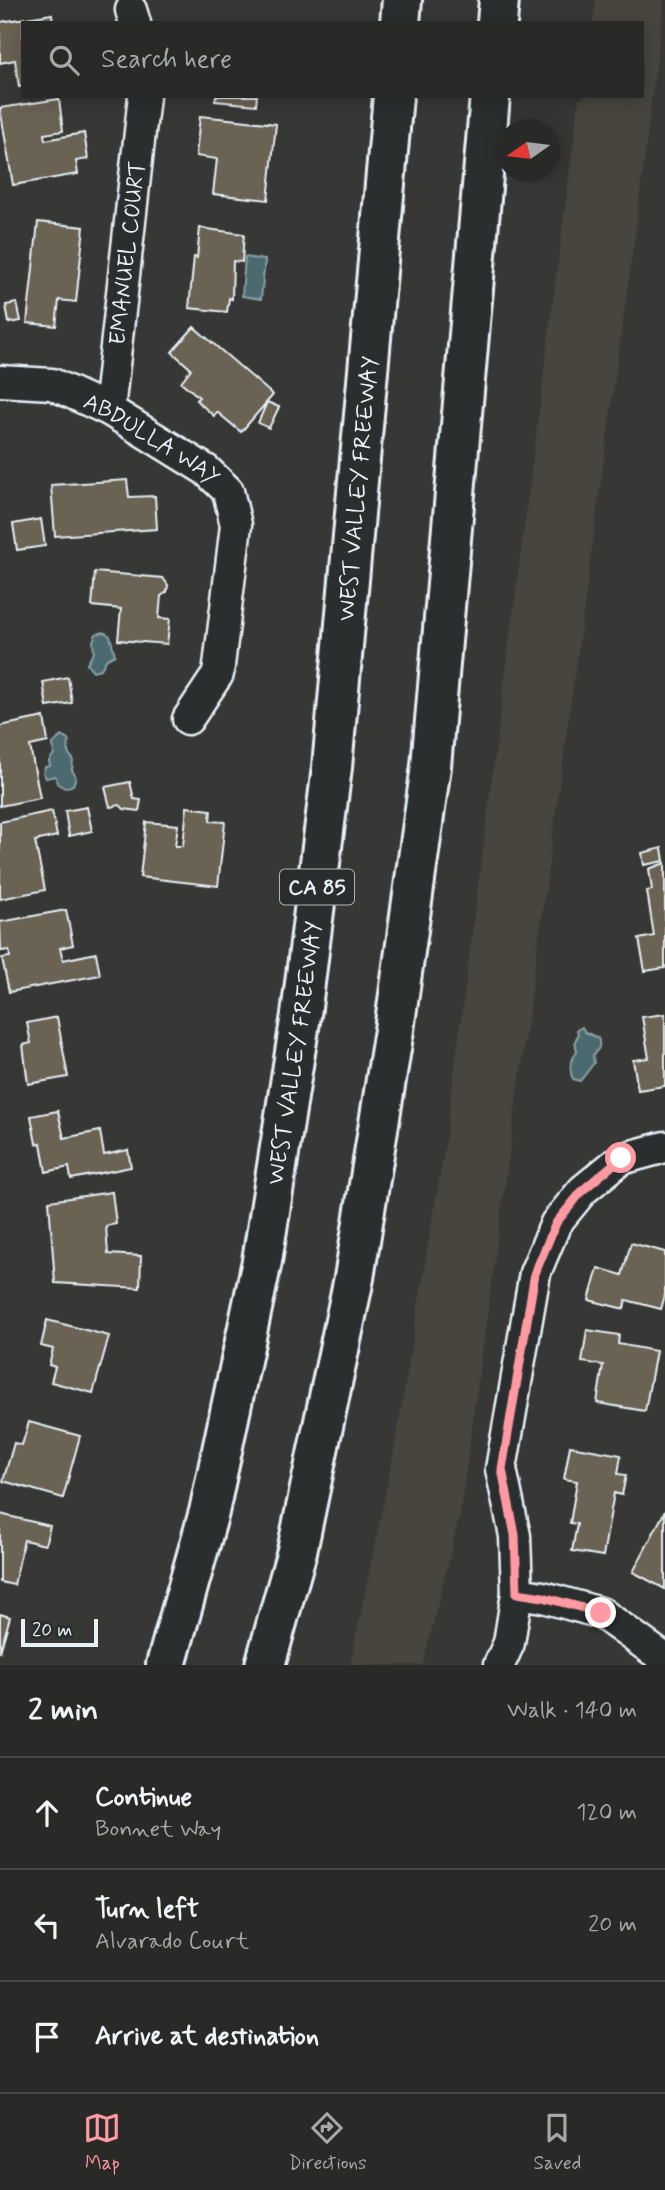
<!DOCTYPE html>
<html lang="en">
<head>
<meta charset="utf-8">
<style>
	:root { --surface:#292a28; --page:#313230; --text:#f1f3f6; --muted:#a5a7a8; --line:#454645; --accent:#ff9aa2 }
	body { margin:0; font-family:Mynerve,sans-serif; background:var(--page); color:var(--text) }
	.compass { position:absolute; left:497px; top:119px; width:63px; height:63px; border-radius:50%; background:var(--surface); box-shadow:0 4px 18px #0003; rotate:256deg }
	.scale { position:absolute; left:21px; bottom:18px; width:77px; box-sizing:border-box; padding-left:7px; border:4px solid #e8f1f8; border-top:0; font-size:19px; line-height:24px; white-space:nowrap; color:#e8f1f8; -webkit-text-stroke:5px #2a2d2e; paint-order:stroke }
	.stop { position:absolute; width:21px; height:21px; margin:-16px; border:5px solid #ff9aa2; border-radius:50%; background:#fff }
	.stop.end { background:#ff9aa2; border-color:#fff; box-shadow:0 2px 7px #0008 }
	.list { margin:0; padding:0; list-style:none }
	h2 { display:flex; justify-content:space-between; align-items:center; height:91px; margin:0; padding:0 28px; font-size:30px }
	h2 small { font-size:23px; font-weight:400; color:var(--muted) }
	.list li { display:grid; grid-template-columns:46px 1fr auto; gap:21px; align-items:center; box-sizing:border-box; height:112px; padding:0 28px; border-top:2px solid var(--line) }
	.list b { display:block; font-size:26px; white-space:nowrap }
	.list p { margin:0; font-size:23px; white-space:nowrap; color:var(--muted) }
	.list em { font-size:23px; font-style:normal; color:var(--muted) }
	.icon { flex:none; width:38px; height:38px; fill:none; stroke:currentColor; stroke-width:2; stroke-linecap:round; stroke-linejoin:round }
	.map { position:relative; flex:none; width:665px; height:1665px; overflow:hidden }
	.search { position:absolute; background:var(--surface); box-shadow:0 4px 18px #0003; left:21px; right:21px; top:21px; height:77px; display:flex; align-items:center; gap:18px; box-sizing:border-box; padding:0 24px; border-radius:0px; color:var(--muted); font-size:26px }
	.sheet { height:427px; background:var(--surface) }
	nav { display:flex; justify-content:space-around; align-items:center; box-sizing:border-box; height:98px; border-top:2px solid var(--line); background:var(--surface); font-size:19px; color:var(--muted) }
	nav a { display:grid; justify-items:center; gap:4px }
	nav .on { color:var(--accent) }
	.map>svg:first-child { display:block }
	.built { fill:#47453e }
	.water { fill:#4c6a6f; stroke:#8aa0a6; stroke-width:2 }
	.building { fill:#6b6252; stroke:#e8f1f8; stroke-width:2 }
	.lines { fill:none; stroke-linecap:round; stroke-linejoin:round }
	.minor-casing { stroke:#e8f1f8; stroke-width:35 }
	.motorway-casing { stroke:#e8f1f8; stroke-width:44 }
	.minor { stroke:#2a2d2e; stroke-width:30 }
	.motorway { stroke:#2a2d2e; stroke-width:38 }
	.route { stroke:#ff9aa2; stroke-width:9 }
	.labels { text-anchor:middle; stroke-width:5; stroke-linejoin:round; paint-order:stroke }
	.shield { fill:#2a2d2e; stroke:#afb6bb; stroke-width:2 }
	.shield-label { font-size:21px; font-weight:bold; fill:#e8f1f8 }
	.street-label { font-size:23px; fill:#e8f1f8; stroke:#2a2d2e }
</style>
</head>
<body>
<div class="map">
<svg width="665" height="1665" viewBox="0 0 665 1665">
	<rect width="100%" height="100%" fill="#373835"/>
	<filter id="ink" filterUnits="userSpaceOnUse"><feTurbulence type="fractalNoise" baseFrequency=".0143" numOctaves="2"/><feDisplacementMap in="SourceGraphic" scale="14" xChannelSelector="R" yChannelSelector="G"/><feConvolveMatrix kernelMatrix="1 2 1 2 8 2 1 2 1" color-interpolation-filters="sRGB"/></filter>
	<g filter="url(#ink)">
		<path class="built" d="M596,0H664L636,226L460,1514L423,1665H350L394,1452L445,1144L579,99H583L584,96H642V23H593Z"/>
		<path class="water" d="M245,257L265,260L261,299L242,296Z
			M104,632L110,636L115,655L107,659L101,669L93,671L87,664L94,652L93,641L96,634Z
			M61,736L69,740L68,753L73,759L72,770L76,777L73,785L65,788L58,784L55,776L46,778L43,773L45,767L50,766L49,761L54,754L53,744Z
			M582,1027L585,1032L598,1038C601,1046 599,1049 593,1055L594,1063L580,1081L573,1079C568,1069 570,1061 577,1052L575,1041L578,1035L577,1030Z"/>
		<path class="building" d="M52,14L53,23H23V86L19,87L15,60L0,63V22Z
			M216,96H257L256,105L215,101Z
			M59,99L63,131L44,134L45,140L84,133L88,159L76,161L78,174L13,185L0,108Z
			M200,116L276,124L268,200L213,194L217,159L196,156Z
			M38,222L84,227L76,302L59,300L56,326L27,323Z
			M200,228L244,234L242,262L233,261L232,299L229,298L227,312L189,308L194,257L197,258Z
			M17,303L21,321L9,323L6,305Z
			M194,327L273,395L241,432L217,412L214,416L196,400L199,397L181,382L191,369L172,352Z
			M267,402L279,407L269,428L258,423Z
			M127,480L129,497L155,496L157,529L55,536L51,485Z
			M41,519L45,546L17,550L13,524Z
			M95,572L163,578L168,585L167,592L161,596L159,618L170,619L167,644L118,640L121,609L92,606Z
			M68,677L72,703L47,707L43,682Z
			M44,717L48,742L30,746L40,798L0,806V726Z
			M130,782L134,799L141,800L139,811L124,809L120,805L110,807L105,787Z
			M87,807L92,831L69,836L65,811Z
			M187,807L211,810L210,821L225,822L218,886L140,877L146,822L178,825L175,846H183Z
			M52,811L57,836L35,841L45,890L0,899V822Z
			M662,848L664,861L644,865L642,853Z
			M665,863V968L645,971L639,939L654,936L647,891L652,890L649,869Z
			M66,910L73,945L60,948L63,960L96,953L100,975L9,992L2,958L10,957L9,950L1,951L0,922Z
			M665,1014V1086L638,1090L633,1060L649,1058L642,1017Z
			M57,1017L68,1077L28,1084L23,1045L31,1043L27,1023Z
			M58,1111L64,1138L100,1131L104,1155L128,1150L131,1167L71,1179L69,1167L46,1172L41,1143L36,1144L31,1116Z
			M112,1192L116,1224L106,1226L108,1254L141,1256L140,1288L55,1283L49,1201Z
			M631,1243L665,1252V1295L661,1309L626,1300L624,1309L589,1300L598,1268L622,1275Z
			M47,1320L109,1336L93,1393L51,1382L55,1367L49,1365L53,1349L41,1346Z
			M587,1330L619,1335L618,1344L656,1351L645,1411L597,1403L603,1365L582,1362Z
			M29,1422L80,1436L63,1498L3,1481L14,1443L22,1445Z
			M570,1446L621,1455L618,1474L626,1475L622,1495L614,1493L603,1556L572,1551L577,1524L570,1523L577,1481L564,1479Z
			M665,1511V1589L633,1572Z
			M0,1514L50,1526L45,1545L24,1540L14,1585L0,1582Z
			M0,1614L10,1617L0,1652Z"/>
		<g class="lines">
			<g class="minor-casing">
				<g id="minor">
					<path d="M131,10L135,23"/>
					<path id="s1" d="M0,381L52,384L109,410L206,470L228,491L236,525L218,674L188,719"/>
					<path id="s2" d="M109,410L144,96"/>
					<path d="M517,1593L543,1597L601,1613L665,1659"/>
					<path d="M499,1665L509,1643L517,1593L515,1536L501,1469L535,1273L556,1223L583,1190L621,1159L665,1147"/>
				</g>
			</g>
			<g class="motorway-casing">
				<g id="motorway">
					<path d="M400,23L402,0"/>
					<path d="M497,23L499,0"/>
					<path id="s3" d="M166,1665L209,1512L262,1261L301,1015L332,767L393,96"/>
					<path d="M265,1665L297,1551L354,1278L394,1030L431,766L490,96"/>
				</g>
			</g>
			<use href="#minor" class="minor"/>
			<use href="#motorway" class="motorway"/>
		</g>
	</g>
	<g class="lines" filter="url(#ink)">
		<path class="route" d="M601,1613L543,1597L517,1593L515,1535L502,1469L535,1273L556,1223L583,1190L621,1158"/>
	</g>
	<g class="labels">
		<rect class="shield" x="280" y="869.5" width="74" height="35" rx="5"/>
		<g class="shield-label">
			<text x="317" y="894">CA 85</text>
		</g>
		<g class="street-label">
			<text dy="8" stroke="none"><textPath href="#s2" startOffset="158">EMANUEL COURT</textPath></text>
			<text dy="8" stroke="none"><textPath href="#s1" startOffset="166">ABDULLA WAY</textPath></text>
			<text dy="8" stroke="none"><textPath href="#s3" startOffset="1194">WEST VALLEY FREEWAY</textPath></text>
			<text dy="8" stroke="none"><textPath href="#s3" startOffset="626">WEST VALLEY FREEWAY</textPath></text>
		</g>
	</g>
</svg>
<svg class="compass" viewBox="-18 -18 36 36"><path d="M0-13l5 13h-10z" fill="#e53935"/><path d="M0 13l5-13h-10z" fill="#a5a7a8"/></svg>
<div class="scale">20 m</div>
<div class="stop" style="left:621px;top:1158px"></div>
<div class="stop end" style="left:601px;top:1613px"></div>
<div class="search"><svg class="icon" aria-label="search" viewBox="0 0 24 24"><circle cx="10" cy="10" r="6"/><path d="M15 15l6 6"/></svg>Search here</div>
</div>
<section class="sheet">
<h2>2 min<small>Walk · 140 m</small></h2>
<ul class="list">
<li><svg class="icon" aria-label="ahead" viewBox="0 0 24 24"><path d="M12 20V5M6 11l6-6 6 6"/></svg><div><b>Continue</b><p>Bonnet Way</p></div><em>120 m</em></li>
<li><svg class="icon" aria-label="left" viewBox="0 0 24 24"><path d="M17 20v-9H6M10 6l-5 5 5 5"/></svg><div><b>Turn left</b><p>Alvarado Court</p></div><em>20 m</em></li>
<li><svg class="icon" aria-label="arrive" viewBox="0 0 24 24"><path d="M6 21V4h12l-3 4 3 4H6"/></svg><div><b>Arrive at destination</b></div></li>
</ul>
</section>
<nav>
<a class="on"><svg class="icon" aria-label="map" viewBox="0 0 24 24"><path d="M3 6l6-2 6 2 6-2v14l-6 2-6-2-6 2zM9 4v14M15 6v14"/></svg>Map</a>
<a><svg class="icon" aria-label="directions" viewBox="0 0 24 24"><path d="M12 3l9 9-9 9-9-9zM9 14v-3h6M13 9l2 2-2 2"/></svg>Directions</a>
<a><svg class="icon" aria-label="saved" viewBox="0 0 24 24"><path d="M7 4h10v16l-5-4-5 4z"/></svg>Saved</a>
</nav>
</body>
</html>
